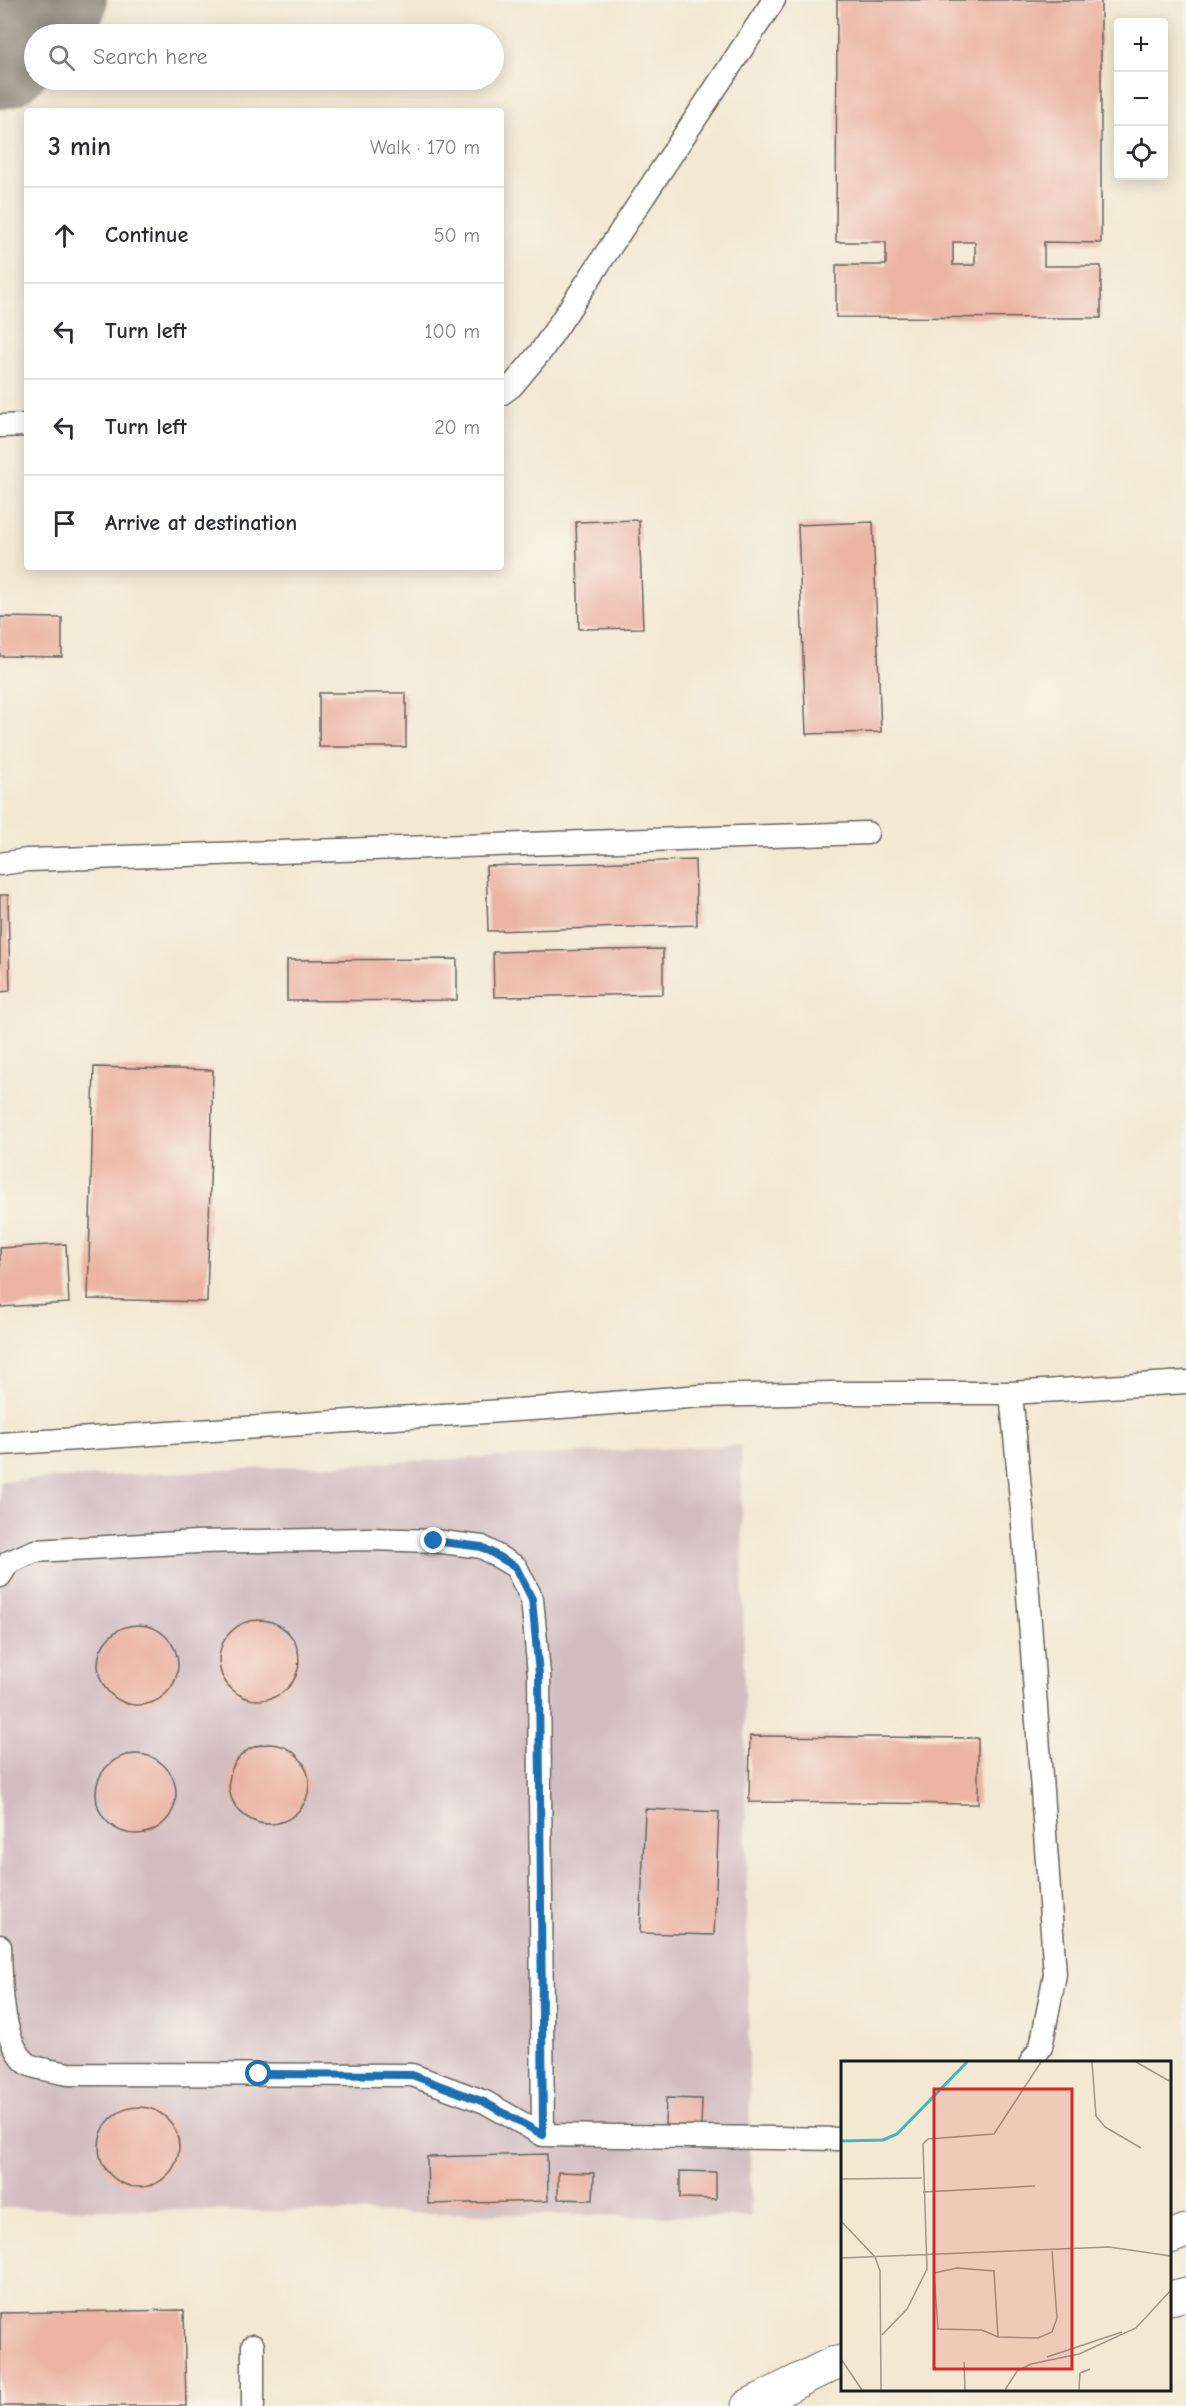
<!DOCTYPE html>
<html lang="en">
<head>
<meta charset="utf-8">
<style>
	:root { --surface:#fff; --page:#f2f2f3; --text:#2b2b33; --muted:#7c7c81; --line:#e1e1e2 }
	body { margin:0; font-family:"Comic Neue",sans-serif; background:var(--page); color:var(--text) }
	.controls { position:absolute; right:18px; top:18px; display:grid; overflow:hidden; border-radius:6px; box-shadow:0 3px 15px #0003 }
	.controls button { width:54px; height:54px; display:grid; place-items:center; padding:0; border:0; border-bottom:2px solid var(--line); background:var(--surface); color:var(--text); font:30px sans-serif }
	.stop { position:absolute; width:18px; height:18px; margin:-14px; border:4px solid #1f6fb2; border-radius:50%; background:#fff }
	.stop.end { background:#1f6fb2; border-color:#fff; box-shadow:0 2px 6px #0008 }
	.list { margin:0; padding:0; list-style:none }
	h2 { display:flex; justify-content:space-between; align-items:center; height:78px; margin:0; padding:0 24px; font-size:26px }
	h2 small { font-size:20px; font-weight:400; color:var(--muted) }
	.list li { display:grid; grid-template-columns:39px 1fr auto; gap:18px; align-items:center; box-sizing:border-box; height:96px; padding:0 24px; border-top:2px solid var(--line) }
	.list b { display:block; font-size:22px; white-space:nowrap }
	.list em { font-size:20px; font-style:normal; color:var(--muted) }
	.icon { flex:none; width:33px; height:33px; fill:none; stroke:currentColor; stroke-width:2; stroke-linecap:round; stroke-linejoin:round }
	.map { position:relative; flex:none; width:1186px; height:2406px; overflow:hidden }
	.search { position:absolute; background:var(--surface); box-shadow:0 3px 15px #0003; left:24px; top:24px; width:480px; height:66px; display:flex; align-items:center; gap:15px; box-sizing:border-box; padding:0 21px; border-radius:33px; color:var(--muted); font-size:22px }
	.panel { position:absolute; background:var(--surface); box-shadow:0 3px 15px #0003; left:24px; top:108px; width:480px; height:462px; border-radius:6px }
	.map>svg:first-child { display:block }
	.industrial { fill:#d2bec2 }
	.lines { fill:none; stroke-linecap:round; stroke-linejoin:round }
	.taxiway { stroke:#888277; stroke-width:102 }
	.building { fill:#ebb4a4; fill-rule:evenodd }
	.lane-casing { stroke:#67635c; stroke-width:25 }
	.street-casing { stroke:#67635c; stroke-width:35 }
	.lane { stroke:#fff; stroke-width:22 }
	.street { stroke:#fff; stroke-width:33 }
	.route { stroke:#1f6fb2; stroke-width:8 }
	.inset-river { fill:none; stroke:#46b2c4; stroke-width:3 }
	.inset-road { fill:none; stroke:#9d9689; stroke-width:1.5 }
	.view { fill:#d62828; fill-opacity:0.15; stroke:#d62828; stroke-width:3 }
	.inset-edge { fill:none; stroke:#1c1c1c; stroke-width:3 }
</style>
</head>
<body>
<div class="map">
<svg width="1186" height="2406" viewBox="0 0 1186 2406">
	<rect width="100%" height="100%" fill="#f7f3e8"/>
	<filter id="ink" filterUnits="userSpaceOnUse"><feTurbulence type="fractalNoise" baseFrequency=".0167" numOctaves="2"/><feDisplacementMap in="SourceGraphic" scale="12" xChannelSelector="R" yChannelSelector="G"/><feConvolveMatrix kernelMatrix="1 2 1 2 8 2 1 2 1" color-interpolation-filters="sRGB"/></filter>
	<filter id="wash" filterUnits="userSpaceOnUse"><feTurbulence type="fractalNoise" baseFrequency=".008" numOctaves="4" result="noise"/><feDisplacementMap in="SourceGraphic" scale="24" xChannelSelector="R" yChannelSelector="G"/><feGaussianBlur stdDeviation="1.35" result="paint"/><feColorMatrix in="noise" values="0 0 0 0 0 0 0 0 0 0 0 0 0 0 0 0 0 1.4 0 .05"/><feComposite in="paint" operator="in"/></filter>
	<g filter="url(#wash)">
		<rect width="100%" height="100%" fill="#f3e8d2"/>
		<path class="industrial" d="M741,1445L751,2217L0,2208V1481Z"/>
		<g class="lines">
			<path class="taxiway" d="M0,58L56,0"/>
		</g>
		<g id="blocks">
			<path class="building" d="M837,0H1101V243L1044,242V266H1101V318L836,317V265H886V242H836ZM953,242H975V265H953Z
				M639,520L643,628L579,629L576,522Z
				M873,522L881,732L806,734L798,525Z
				M0,617L62,618V657L0,656Z
				M319,693H406V747H319Z
				M695,860L697,925L488,931L486,866Z
				M0,895H8L10,991L0,992Z
				M663,949V994L494,997L493,952Z
				M457,959V1000L287,1001V960Z
				M94,1067L213,1070L207,1302L88,1299Z
				M66,1244L69,1303L0,1307V1248Z
				M219 1660a40 40 0 1 1 80 0a40 40 0 1 1-80 0Z
				M98 1665a40 40 0 1 1 80 0a40 40 0 1 1-80 0Z
				M750,1736L978,1738V1804L749,1802Z
				M229 1784a40 40 0 1 1 80 0a40 40 0 1 1-80 0Z
				M96 1794a40 40 0 1 1 80 0a40 40 0 1 1-80 0Z
				M645,1809L719,1812L714,1935L640,1933Z
				M666,2098L702,2099L701,2126L665,2125Z
				M99 2147a40 40 0 1 1 80 0a40 40 0 1 1-80 0Z
				M547,2154L548,2201L428,2204L427,2157Z
				M680,2171L716,2172V2199L680,2198Z
				M558,2172L594,2173L593,2200L558,2199Z
				M184,2310L186,2406H0V2313Z"/>
		</g>
	</g>
	<g filter="url(#ink)">
		<use href="#blocks" fill-opacity="0" stroke="#67635c" stroke-width="1.5"/>
		<g class="lines">
			<g class="lane-casing">
				<path id="lane" d="M501,394L512,386L542,350L774,0
					M0,426L27,425
					M0,864L27,860L867,833
					M1011,1393L1022,1510L1055,1974L1041,2047L1031,2062
					M0,1444L548,1408L701,1396L832,1393H1011L1186,1382
					M0,1576L9,1562L35,1551L197,1542L370,1539L434,1541L482,1547L516,1567L532,1599L539,1674L543,2135
					M0,1946C1,1979 0,2043 28,2064C36,2069 59,2072 69,2074L412,2075L485,2102L543,2135L842,2139
					M253,2346V2406"/>
			</g>
			<g class="street-casing">
				<path id="street" d="M1170,2237L1186,2231
					M1170,2298L1186,2294
					M748,2406L832,2364L842,2362"/>
			</g>
			<use href="#lane" class="lane"/>
			<use href="#street" class="street"/>
		</g>
	</g>
	<g class="lines" filter="url(#ink)">
		<path class="route" d="M259,2074L412,2075L484,2102L543,2135L539,1674L532,1599L516,1567L482,1547L434,1541"/>
	</g>
	<g transform="translate(841 2061)">
		<rect width="330" height="330" fill="#f3e8d2"/>
		<path class="inset-river" d="M0,80L42,79L56,73L126,1"/>
		<path class="inset-road" d="M251,1L255,55L264,66L300,87M295,1L330,21M0,118L81,117M82,131L194,125M0,160L34,196L39,210L40,329M0,197L268,186L330,195M41,274L66,248L86,208L82,83L87,78L153,73L200,1M157,276L153,210L116,207L93,212L97,268L141,269L157,276L197,277L211,271L216,257L211,190M206,296L281,271M0,298L21,329M123,301L124,329M164,329L176,310L190,303L238,293L295,267L330,229M238,329L239,312L249,308"/>
		<path class="view" d="M93,28H231V308H93Z"/>
		<rect width="330" height="330" class="inset-edge"/>
	</g>
</svg>
<div class="controls">
<button>+</button>
<button>−</button>
<button><svg class="icon" aria-label="locate" viewBox="0 0 24 24"><circle cx="12" cy="12" r="6"/><path d="M12 2v4M12 18v4M2 12h4M18 12h4"/></svg></button>
</div>
<div class="stop" style="left:259px;top:2074px"></div>
<div class="stop end" style="left:434px;top:1541px"></div>
<div class="search"><svg class="icon" aria-label="search" viewBox="0 0 24 24"><circle cx="10" cy="10" r="6"/><path d="M15 15l6 6"/></svg>Search here</div>
<section class="panel">
<h2>3 min<small>Walk · 170 m</small></h2>
<ul class="list">
<li><svg class="icon" aria-label="ahead" viewBox="0 0 24 24"><path d="M12 20V5M6 11l6-6 6 6"/></svg><div><b>Continue</b></div><em>50 m</em></li>
<li><svg class="icon" aria-label="left" viewBox="0 0 24 24"><path d="M17 20v-9H6M10 6l-5 5 5 5"/></svg><div><b>Turn left</b></div><em>100 m</em></li>
<li><svg class="icon" aria-label="left" viewBox="0 0 24 24"><path d="M17 20v-9H6M10 6l-5 5 5 5"/></svg><div><b>Turn left</b></div><em>20 m</em></li>
<li><svg class="icon" aria-label="arrive" viewBox="0 0 24 24"><path d="M6 21V4h12l-3 4 3 4H6"/></svg><div><b>Arrive at destination</b></div></li>
</ul>
</section>
</div>
</body>
</html>
